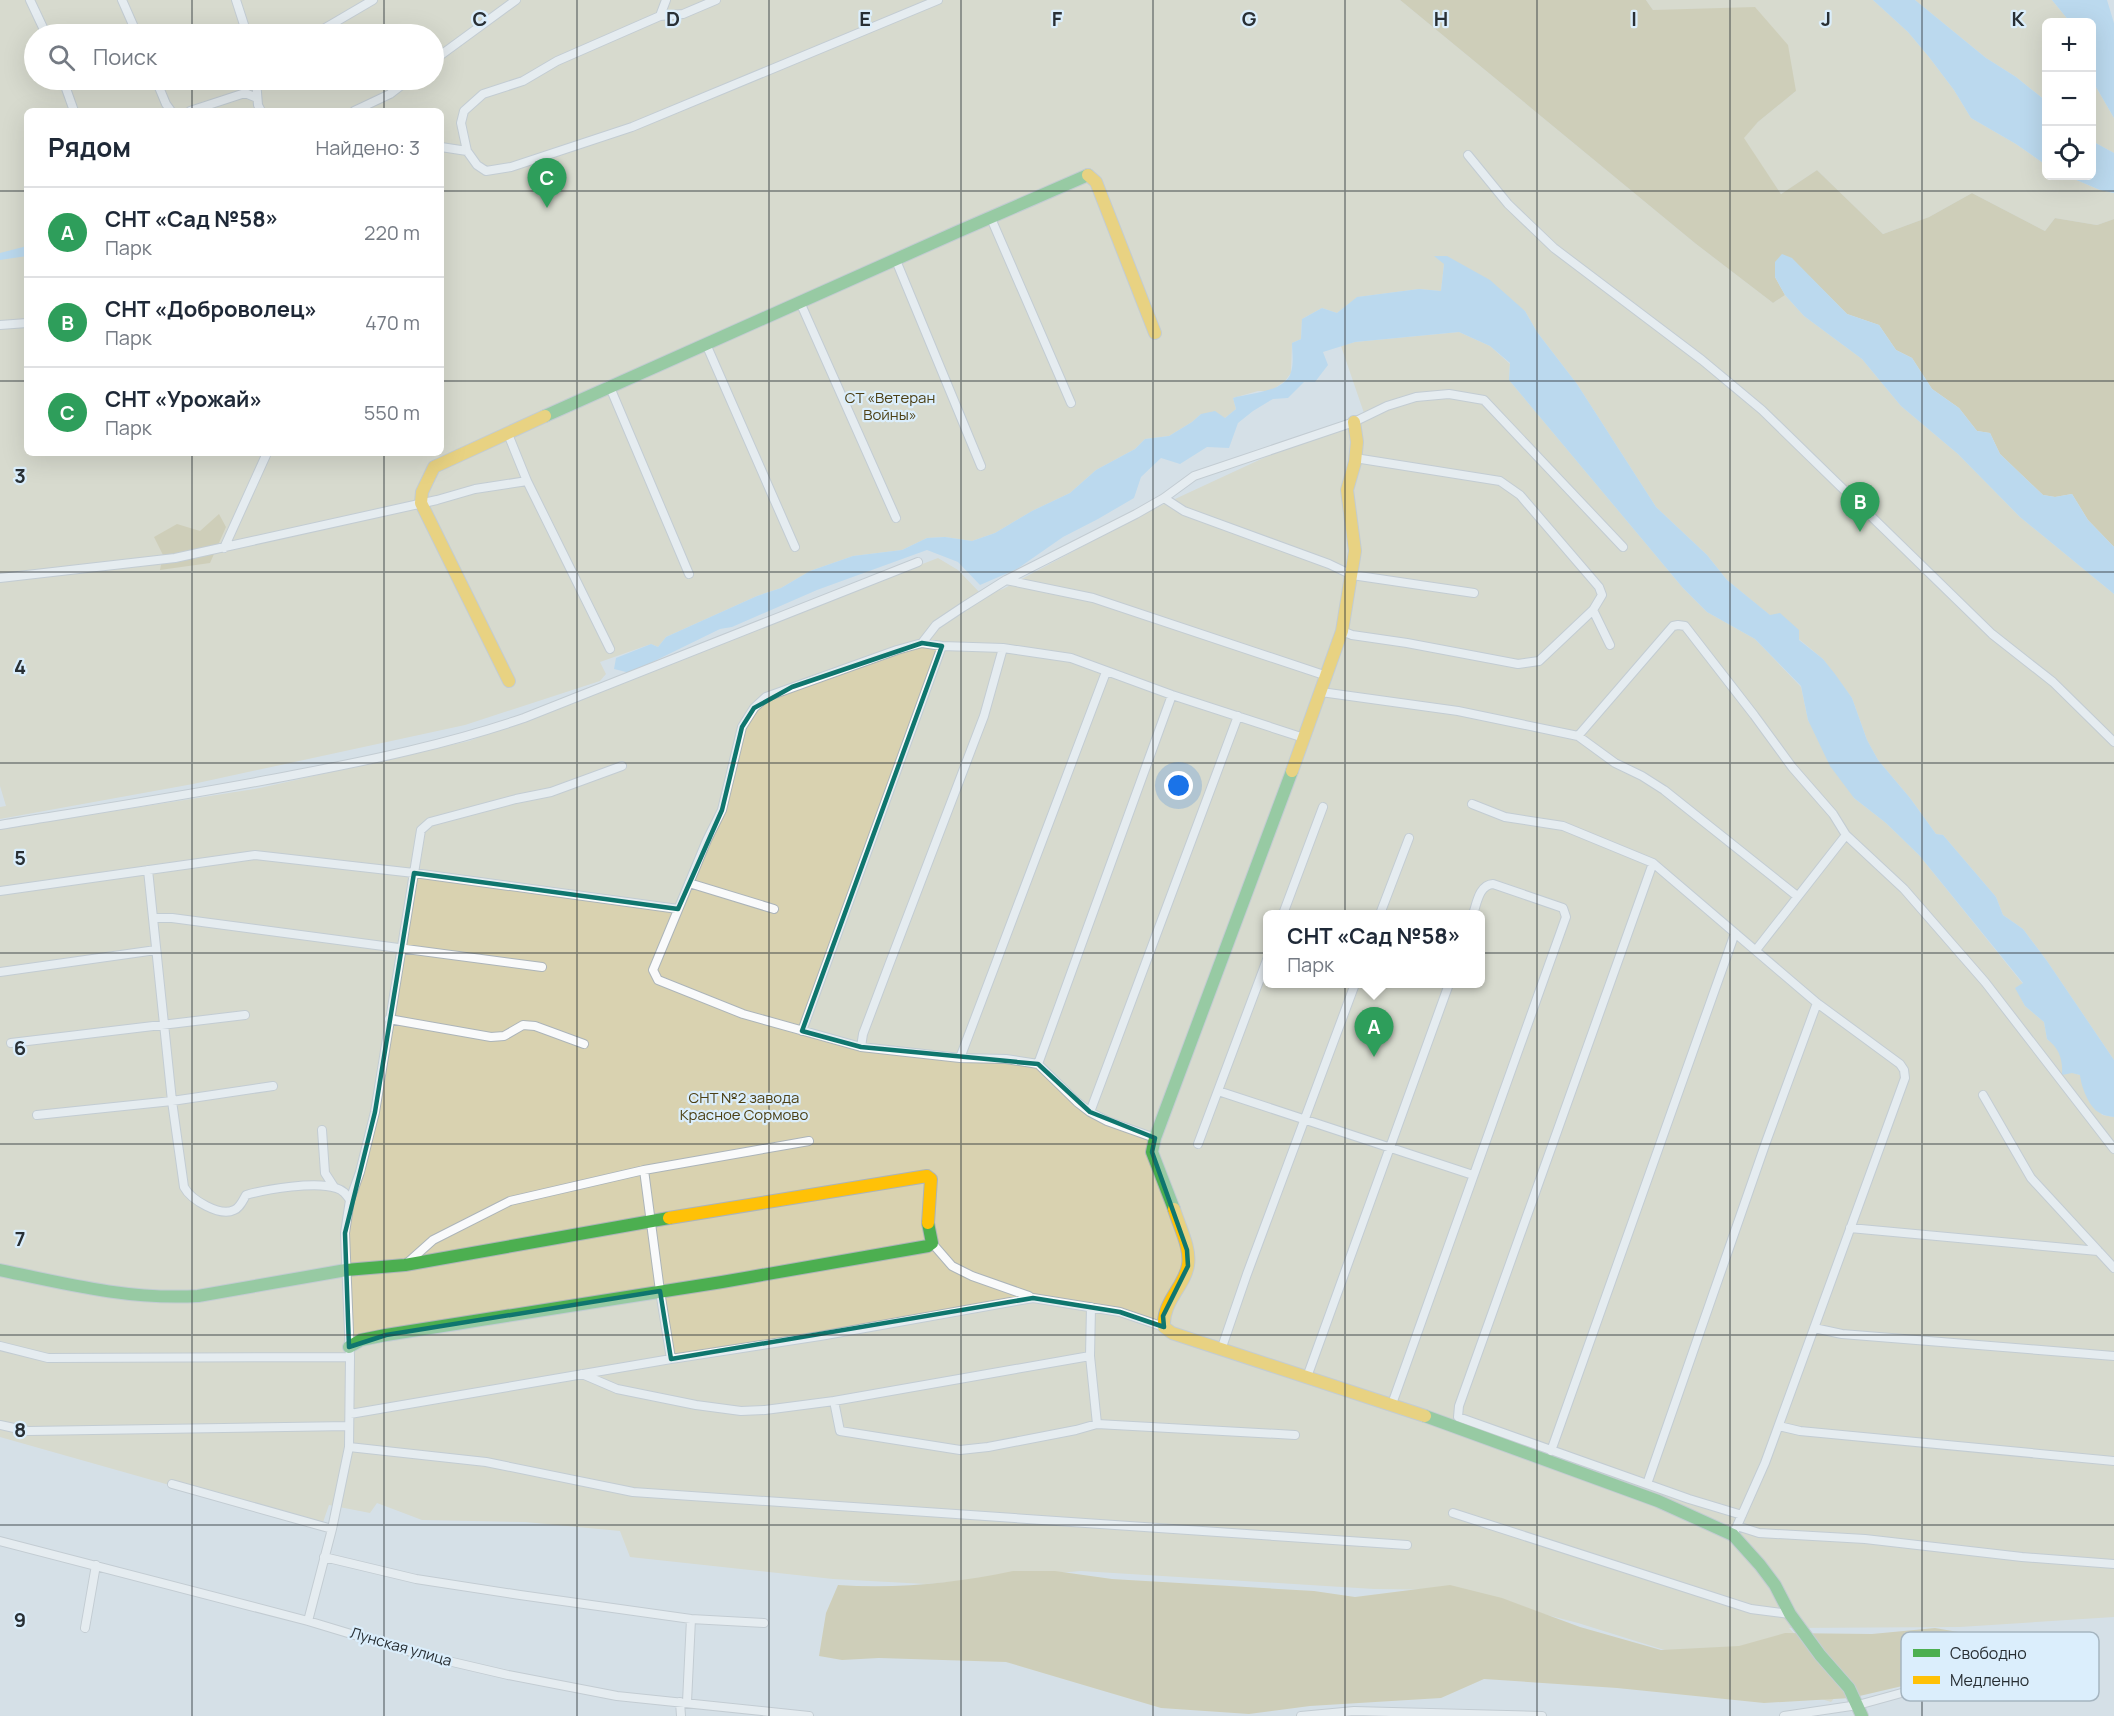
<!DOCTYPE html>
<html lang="ru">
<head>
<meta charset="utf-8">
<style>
	:root { --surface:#fff; --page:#f2f2f3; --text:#1f2937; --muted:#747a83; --line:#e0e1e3; --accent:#656d73 }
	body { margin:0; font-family:Manrope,sans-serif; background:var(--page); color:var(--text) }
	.controls { position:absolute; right:18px; top:18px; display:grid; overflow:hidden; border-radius:9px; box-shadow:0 6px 24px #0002 }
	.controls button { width:54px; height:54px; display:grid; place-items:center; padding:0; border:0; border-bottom:2px solid var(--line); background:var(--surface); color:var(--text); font:30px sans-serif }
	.you { position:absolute; left:1179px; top:786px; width:21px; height:21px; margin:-15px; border:4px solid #fff; border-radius:50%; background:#1a73e8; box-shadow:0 0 0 9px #1a73e833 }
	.badge { display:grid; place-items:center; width:39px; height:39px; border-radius:50%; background:var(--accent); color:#fff; font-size:20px; font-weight:700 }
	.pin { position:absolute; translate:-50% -50px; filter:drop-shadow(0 2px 3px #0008) }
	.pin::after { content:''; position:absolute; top:32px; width:21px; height:18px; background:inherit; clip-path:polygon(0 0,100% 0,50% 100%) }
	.popup { position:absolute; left:1263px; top:910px; width:222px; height:78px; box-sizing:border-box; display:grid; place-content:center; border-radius:9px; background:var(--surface); filter:drop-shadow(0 2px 4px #0005); font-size:20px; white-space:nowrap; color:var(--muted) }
	.popup b { font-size:22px; color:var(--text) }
	.popup::after { content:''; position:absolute; left:50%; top:100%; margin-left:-12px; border:12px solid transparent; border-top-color:var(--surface) }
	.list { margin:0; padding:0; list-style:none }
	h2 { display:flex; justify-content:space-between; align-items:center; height:78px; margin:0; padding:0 24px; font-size:26px }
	h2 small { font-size:20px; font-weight:400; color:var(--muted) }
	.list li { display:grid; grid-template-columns:39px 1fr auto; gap:18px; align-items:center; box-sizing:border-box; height:90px; padding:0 24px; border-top:2px solid var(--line) }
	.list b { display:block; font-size:22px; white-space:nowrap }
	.list p { margin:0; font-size:20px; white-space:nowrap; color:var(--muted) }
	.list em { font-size:20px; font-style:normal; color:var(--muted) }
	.icon { flex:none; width:33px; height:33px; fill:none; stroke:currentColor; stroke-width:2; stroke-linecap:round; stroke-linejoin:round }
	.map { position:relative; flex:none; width:2114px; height:1716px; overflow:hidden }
	.search { position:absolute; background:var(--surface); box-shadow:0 6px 24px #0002; left:24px; top:24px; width:420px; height:66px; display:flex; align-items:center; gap:15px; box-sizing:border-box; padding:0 21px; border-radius:33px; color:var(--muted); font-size:22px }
	.panel { position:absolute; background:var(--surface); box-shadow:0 6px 24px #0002; left:24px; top:108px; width:420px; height:348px; border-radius:9px }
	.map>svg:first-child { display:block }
	.green { fill:#d9d2b0; fill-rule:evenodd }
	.forest { fill:#c6b981 }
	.water { fill:#9bd1f6 }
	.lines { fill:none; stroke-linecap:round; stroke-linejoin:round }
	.street-casing { stroke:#acb4b9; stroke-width:10 }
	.fast-casing { stroke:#acb4b9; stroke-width:14 }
	.slow-casing { stroke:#acb4b9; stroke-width:14 }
	.street { stroke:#f9fafb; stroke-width:8 }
	.fast { stroke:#4caf50; stroke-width:12 }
	.slow { stroke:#ffc107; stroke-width:12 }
	.marked { fill:none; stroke:#0f766e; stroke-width:4.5; stroke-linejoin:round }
	.grid { fill:none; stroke:#282f34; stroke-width:1.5; stroke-opacity:0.55 }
	.labels { text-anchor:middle; stroke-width:4.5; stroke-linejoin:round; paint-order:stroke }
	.park-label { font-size:15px; fill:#4c3f13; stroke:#dbeefc }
	.street-label { font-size:15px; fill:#282f34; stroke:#dbeefc }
	.key { fill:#dbeefc; stroke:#a5b5c0; stroke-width:1.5 }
	.key-label { font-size:16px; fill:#282f34 }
	.grid-label { font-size:20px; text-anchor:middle; font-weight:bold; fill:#282f34; stroke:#dbeefc; stroke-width:4.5; stroke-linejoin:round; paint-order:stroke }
</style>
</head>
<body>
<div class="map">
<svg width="2114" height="1716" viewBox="0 0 2114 1716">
	<rect width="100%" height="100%" fill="#d6e0e7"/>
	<path class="green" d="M0,0H1400L1696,244L1773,303L1785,295L1804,316L1862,359L1901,406L1958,454L2020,517L2114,594V1060L2047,961L2023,929L2003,915L1996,897L1943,835L1936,834L1910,798L1878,760L1867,740L1852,698L1823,659L1727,580L1707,555L1656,507L1577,384L1537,332L1525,311L1444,264L1441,291L1419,289L1358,297L1337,313L1322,308L1302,319L1301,339L1292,343L1291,373L1285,381L1271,391H1258L1233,398L1236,409L1225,418L1201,414L1192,422L1169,436L1145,439L1135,449L1096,470L1070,493L1032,511L995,533L972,541L945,537L927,538L902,550L853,556L810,571L781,588L757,596L666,637L658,647L651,644L600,662L606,674L600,681L465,725L193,784L0,819V807L6,806L0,786ZM34,34H434V80H34ZM27,111H441V453H27Z
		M1646,0H1873L1908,32L1929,57L1954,90L1971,118L2016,144L2046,165V176H2067L2100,190L2114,193V219L2097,225L2055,218L2045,231L1972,193L1929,217L1883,234L1817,170L1781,194L1743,138L1758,122L1796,91L1653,10Z
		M1915,0H2052L2070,22H2046V101L2016,77L1986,58Z
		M2092,80L2114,118V153L2092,141Z
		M1459,332L1490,346L1510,364L1509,380L1683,588L1707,612L1755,639L1801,687L1808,720L1854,798L1886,823L1919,855L2023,984L2016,988L2025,1006L2044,1022L2047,1039C2051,1042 2056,1045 2058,1049C2065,1064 2060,1069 2080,1075L2102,1115L2114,1117V1617L1960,1627L1789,1628L1846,1685L1831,1702L1578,1623L1451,1590L1374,1589L1081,1571L926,1584L833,1579L630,1557L620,1531L525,1522L422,1520L377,1503L370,1513L329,1505L321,1528L0,1437V829L260,788L469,741L774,621L938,558L958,570L982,595L1003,589L1147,512L1300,441L1365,416L1341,346L1355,342ZM1268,914H1480V984H1268Z"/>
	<path class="forest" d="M1400,0H1646L1653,10L1755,7L1788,45L1796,91L1758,122L1744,138L1781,194L1817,170L1883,234L1929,217L1972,193L2045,231L2055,218L2097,225L2114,219V547L2088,520L2072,494L2055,497L2043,495L2000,454L1990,433L1977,431L1959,408L1932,389L1912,358L1896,350L1879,325L1847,314L1810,277L1775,262V277L1785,295L1773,303L1696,244Z
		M219,514L226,527L210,563L160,570L163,555L154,537L177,524L200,531Z
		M1013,1571H1055L1112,1579L1314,1591L1355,1597L1450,1585L1502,1598L1580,1627L1661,1650L1739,1646L1785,1633L1872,1634L1935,1628L1970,1634L1967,1654L1911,1684L1851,1698L1764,1703L1617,1688L1484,1679L1441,1698L1310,1706L1249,1714L1161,1708L1006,1662L879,1658L842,1660L819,1656L826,1613L838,1585C898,1589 955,1583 1013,1571Z"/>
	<path class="water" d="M1873,0H1915L1986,58L2016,77L2046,101V165L2016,144L1971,118L1954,90L1929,57L1908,32Z
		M2052,0H2107L2114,23V118L2092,80V22H2070Z
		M2092,141L2114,153V193L2100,190L2067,176H2092Z
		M27,246V256L0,260V253Z
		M1782,254L1792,258L1847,314L1879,325L1896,350L1912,358L1932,389L1959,408L1977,431L1990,433L2000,454L2043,495L2055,497L2072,494L2088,520L2114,547V594L2020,517L1958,454L1901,406L1862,359L1804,316L1785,295L1775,277V262Z
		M1434,256H1447L1490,280L1525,311L1537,332L1577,384L1656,507L1707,555L1727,580L1770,615L1780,613L1799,630V640L1823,659L1835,674L1852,698L1867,740L1878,760L1910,798L1936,834L1943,835L1996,897L2003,915L2023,929L2047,961L2114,1060V1117C2109,1116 2104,1116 2100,1113C2089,1108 2081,1086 2080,1075L2072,1073L2062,1075C2063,1059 2059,1048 2047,1039L2044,1022L2025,1006L2015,988L2023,983L1919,855L1886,823L1854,798L1830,766L1808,720L1801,686L1755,639L1707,612L1683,588L1509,380L1510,363L1490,346L1459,332L1355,342L1323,352L1328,365L1315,382H1304L1288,398L1273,399L1253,411L1238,423L1229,448L1207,447L1180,464L1161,458L1141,477L1134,498L1098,519L1063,537L1017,569L980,585L958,562L927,550L817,590L732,627L720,629L630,673L614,669L616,658L651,644L658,647L666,637L757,596L781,588L810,571L853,556L902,550L927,538L945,537L972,541L995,533L1032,511L1070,493L1096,470L1135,449L1145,439L1169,436L1192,422L1201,414L1215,411L1225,418L1236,409L1233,398C1250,393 1286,392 1291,372C1294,363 1292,351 1292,343L1301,339L1302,319L1322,308L1337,313L1357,297L1419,289L1441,291L1444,264Z"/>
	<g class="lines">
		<g class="street-casing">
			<path id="street" d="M30,0L46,34
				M122,0L137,34
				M236,0L247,34
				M660,16L683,14L716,0
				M315,34L373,0
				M434,60L516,0
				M63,80L74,111
				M156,80L166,104L171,111
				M256,80L258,105L261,111
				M190,111L245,93L257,98
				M354,111L390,94L408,80
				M441,147L467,151L477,165L486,171L511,167L632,127L938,0
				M467,151L461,123L464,111L483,94L523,81L557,61L660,16L666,0
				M1468,155L1508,204L1554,248L1702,360L1762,410L1992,634L2053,682L2114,742
				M990,216L1071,403
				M895,258L981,466
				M800,302L896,518
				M0,325L27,323
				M706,344L795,547
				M609,385L689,574
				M508,434L527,481L610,649
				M1164,498L1184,511L1329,564L1352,575L1474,593
				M224,548L267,453
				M0,578L175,558L437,500L475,489L527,481
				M1006,580L1093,598L1327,676
				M1593,610L1610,645
				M1342,631L1352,635L1407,643L1518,664L1539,661L1593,610L1602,595L1599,587L1520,495L1500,481L1355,458
				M922,643L936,625L963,607L1006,580L1136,514L1164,498L1194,476L1354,422L1387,406L1416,397L1449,394L1484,400L1623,547
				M1321,692L1458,711L1578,736L1615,763L1642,776L1664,790L1797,896
				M1578,736L1673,626L1678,625L1685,626L1754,715L1792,767L1833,814L1846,835
				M1472,804L1505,817L1563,826L1653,863L1817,1003L1900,1064L1904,1070L1905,1078L1765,1463L1733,1535
				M0,825C98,809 196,794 293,775C371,760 448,744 524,718L918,562
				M1653,863L1459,1406L1458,1417L1689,1499L1742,1515
				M148,870L172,1101L184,1187C191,1200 220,1217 234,1210C240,1208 243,1200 246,1195C267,1189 316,1181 336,1188C343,1190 346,1194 350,1200
				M689,883L774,909
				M0,891L255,855L414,873L678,909
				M1283,914L1323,807
				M1380,914L1409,838
				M153,918H172L542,967
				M1756,950L1846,835L1904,889L1985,982L2114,1149
				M0,972L156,950
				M389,1019L491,1037L504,1036L523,1025L535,1026L584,1044
				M802,1031L942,646
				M11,1043L245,1015
				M861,1047L863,1034L889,965L984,716L1003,648
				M960,1058L1106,672
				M1038,1064L1172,695
				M1218,1091L1473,1175
				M1983,1095L2031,1178L2114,1268
				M1090,1112L1238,716
				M37,1115L172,1101L273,1086
				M322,1130L325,1173L334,1187
				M1155,1138L1107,1121L1090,1112L1077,1102L1038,1064L1006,1059L960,1058L861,1047L743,1014L658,980L653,970L707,840L722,810L742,727L754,708L766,697L897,650L922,643L942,646L1003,648L1071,658L1172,695L1304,738
				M1198,1144L1268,957
				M644,1170L660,1291L671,1359
				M1850,1228L2098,1251
				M932,1243L952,1266L972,1276L1029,1296
				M405,1265L433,1240L510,1201L644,1170L809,1141
				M1091,1307L1090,1356L1097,1424
				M1814,1328L1842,1334L2114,1356
				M0,1346L48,1358L350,1357
				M1221,1350L1247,1274L1355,984
				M582,1374L617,1389L696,1405L741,1411L765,1410L834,1401L1090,1356
				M1307,1377L1449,984
				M834,1401L840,1431L960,1450L988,1447L1076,1430L1097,1424L1295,1435
				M1392,1404L1566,917L1563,908L1493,884C1479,885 1477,903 1473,914
				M350,1414L671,1359L820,1336L1033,1298L1120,1312L1164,1327
				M0,1425L28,1431L349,1426
				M1779,1426L1800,1431L2114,1461
				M349,1447L486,1462L633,1492L1407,1545
				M1551,1451L1735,933
				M172,1484L332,1529
				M1647,1484L1766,1142L1817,1003
				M1453,1513L1751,1609L1790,1614
				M1737,1526L1759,1533L1865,1539L2022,1557L2114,1564
				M0,1541L308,1621L414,1653L508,1675L617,1696L809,1716
				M324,1557L416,1579L520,1595L691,1619L764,1623
				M308,1621L332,1529L349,1447L350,1357L345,1233L350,1200L360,1172L375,1112L421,830L430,822L516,799L551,792L622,766
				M85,1628L96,1565
				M680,1702L681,1716
				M687,1702L691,1619
				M1301,1716L1354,1711L1542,1716
				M1784,1716L1858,1705L1945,1681L2065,1662"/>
		</g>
		<g class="fast-casing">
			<path id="fast" d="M545,416L957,232L1088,175
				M1174,1209L1152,1152L1155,1138L1292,771
				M0,1270C66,1284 130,1300 198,1296L346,1270L405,1265L669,1218
				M349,1347L361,1340L386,1335L722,1282L928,1246L932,1243L928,1223
				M1425,1416L1658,1501L1733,1535L1760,1565L1775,1585L1790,1614L1820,1655L1849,1688L1862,1716"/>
		</g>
		<g class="slow-casing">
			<path id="slow" d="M1088,175L1096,182L1155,333
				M509,681L421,503L422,492L434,467L545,416
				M1292,771L1342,631L1355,551L1347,490L1355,462L1357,442L1354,422
				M1174,1209C1179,1226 1191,1248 1188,1265C1185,1286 1162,1302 1164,1327L1172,1333L1425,1416
				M669,1218L927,1176L931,1179L928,1223"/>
		</g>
		<use href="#street" class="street"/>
		<use href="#fast" class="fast"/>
		<use href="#slow" class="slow"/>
	</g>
	<path d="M0 0H2114V1716H0ZM922,643L942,646L802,1031L861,1047L1038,1064L1090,1112L1155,1138L1152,1152L1187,1250L1188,1266L1163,1316L1164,1327L1120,1312L1033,1298L671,1359L660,1291L386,1335L349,1347L345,1233L375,1112L414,873L678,909L722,810L742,727L754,708L792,687Z" fill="#d6e0e7" fill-opacity=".55" fill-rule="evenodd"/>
	<path class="marked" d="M922,643L942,646L802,1031L861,1047L1038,1064L1090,1112L1155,1138L1152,1152L1187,1250L1188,1266L1163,1316L1164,1327L1120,1312L1033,1298L671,1359L660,1291L386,1335L349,1347L345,1233L375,1112L414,873L678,909L722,810L742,727L754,708L792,687Z"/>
	<path class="grid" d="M192,0V34M384,0V34M577,0V1716M769,0V1716M961,0V1716M1153,0V1716M1345,0V1716M1537,0V1716M1730,0V1716M1922,0V1716M192,80V111M384,80V111M0,191H27M441,191H2114M0,381H27M441,381H2114M192,453V1716M384,453V1716M0,572H2114M0,763H2114M0,953H2114M0,1144H2114M0,1335H2114M0,1525H2114"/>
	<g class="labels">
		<g class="park-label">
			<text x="890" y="403">СТ «Ветеран<tspan x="890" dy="17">Войны»</tspan></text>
			<text x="744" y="1103">СНТ №2 завода<tspan x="744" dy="17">Красное Сормово</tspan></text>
		</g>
		<g class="street-label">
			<text transform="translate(401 1647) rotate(16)" y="5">Лунская улица</text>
		</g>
	</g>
	<rect x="1901" y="1632" width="198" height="69" rx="9" class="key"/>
	<rect x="1913" y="1649" width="27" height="8" fill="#4caf50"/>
	<rect x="1913" y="1676" width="27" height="8" fill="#ffc107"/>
	<g class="key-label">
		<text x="1950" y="1659">Свободно</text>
		<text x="1950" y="1686">Медленно</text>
	</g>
	<g class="grid-label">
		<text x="480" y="26">C</text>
		<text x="673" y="26">D</text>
		<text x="865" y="26">E</text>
		<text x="1057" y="26">F</text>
		<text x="1249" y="26">G</text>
		<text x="1441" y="26">H</text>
		<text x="1634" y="26">I</text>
		<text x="1826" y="26">J</text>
		<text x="2018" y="26">K</text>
		<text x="20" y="483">3</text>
		<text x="20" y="674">4</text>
		<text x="20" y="865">5</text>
		<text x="20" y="1055">6</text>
		<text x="20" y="1246">7</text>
		<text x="20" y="1437">8</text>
		<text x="20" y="1627">9</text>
	</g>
</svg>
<div class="controls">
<button>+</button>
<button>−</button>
<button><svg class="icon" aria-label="locate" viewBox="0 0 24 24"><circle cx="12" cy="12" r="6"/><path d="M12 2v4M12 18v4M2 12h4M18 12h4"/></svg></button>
</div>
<div class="you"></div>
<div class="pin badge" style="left:1374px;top:1057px;background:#2e9e5b">A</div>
<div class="popup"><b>СНТ «Сад №58»</b>Парк</div>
<div class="pin badge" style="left:1860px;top:532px;background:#2e9e5b">B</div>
<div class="pin badge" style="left:547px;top:208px;background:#2e9e5b">C</div>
<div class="search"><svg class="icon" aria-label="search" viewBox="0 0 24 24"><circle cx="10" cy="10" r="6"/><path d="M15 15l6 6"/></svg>Поиск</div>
<section class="panel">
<h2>Рядом<small>Найдено: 3</small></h2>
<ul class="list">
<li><span class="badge" style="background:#2e9e5b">A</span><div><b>СНТ «Сад №58»</b><p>Парк</p></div><em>220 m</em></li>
<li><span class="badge" style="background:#2e9e5b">B</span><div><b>СНТ «Доброволец»</b><p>Парк</p></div><em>470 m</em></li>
<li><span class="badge" style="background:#2e9e5b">C</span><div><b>СНТ «Урожай»</b><p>Парк</p></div><em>550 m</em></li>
</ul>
</section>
</div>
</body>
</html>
